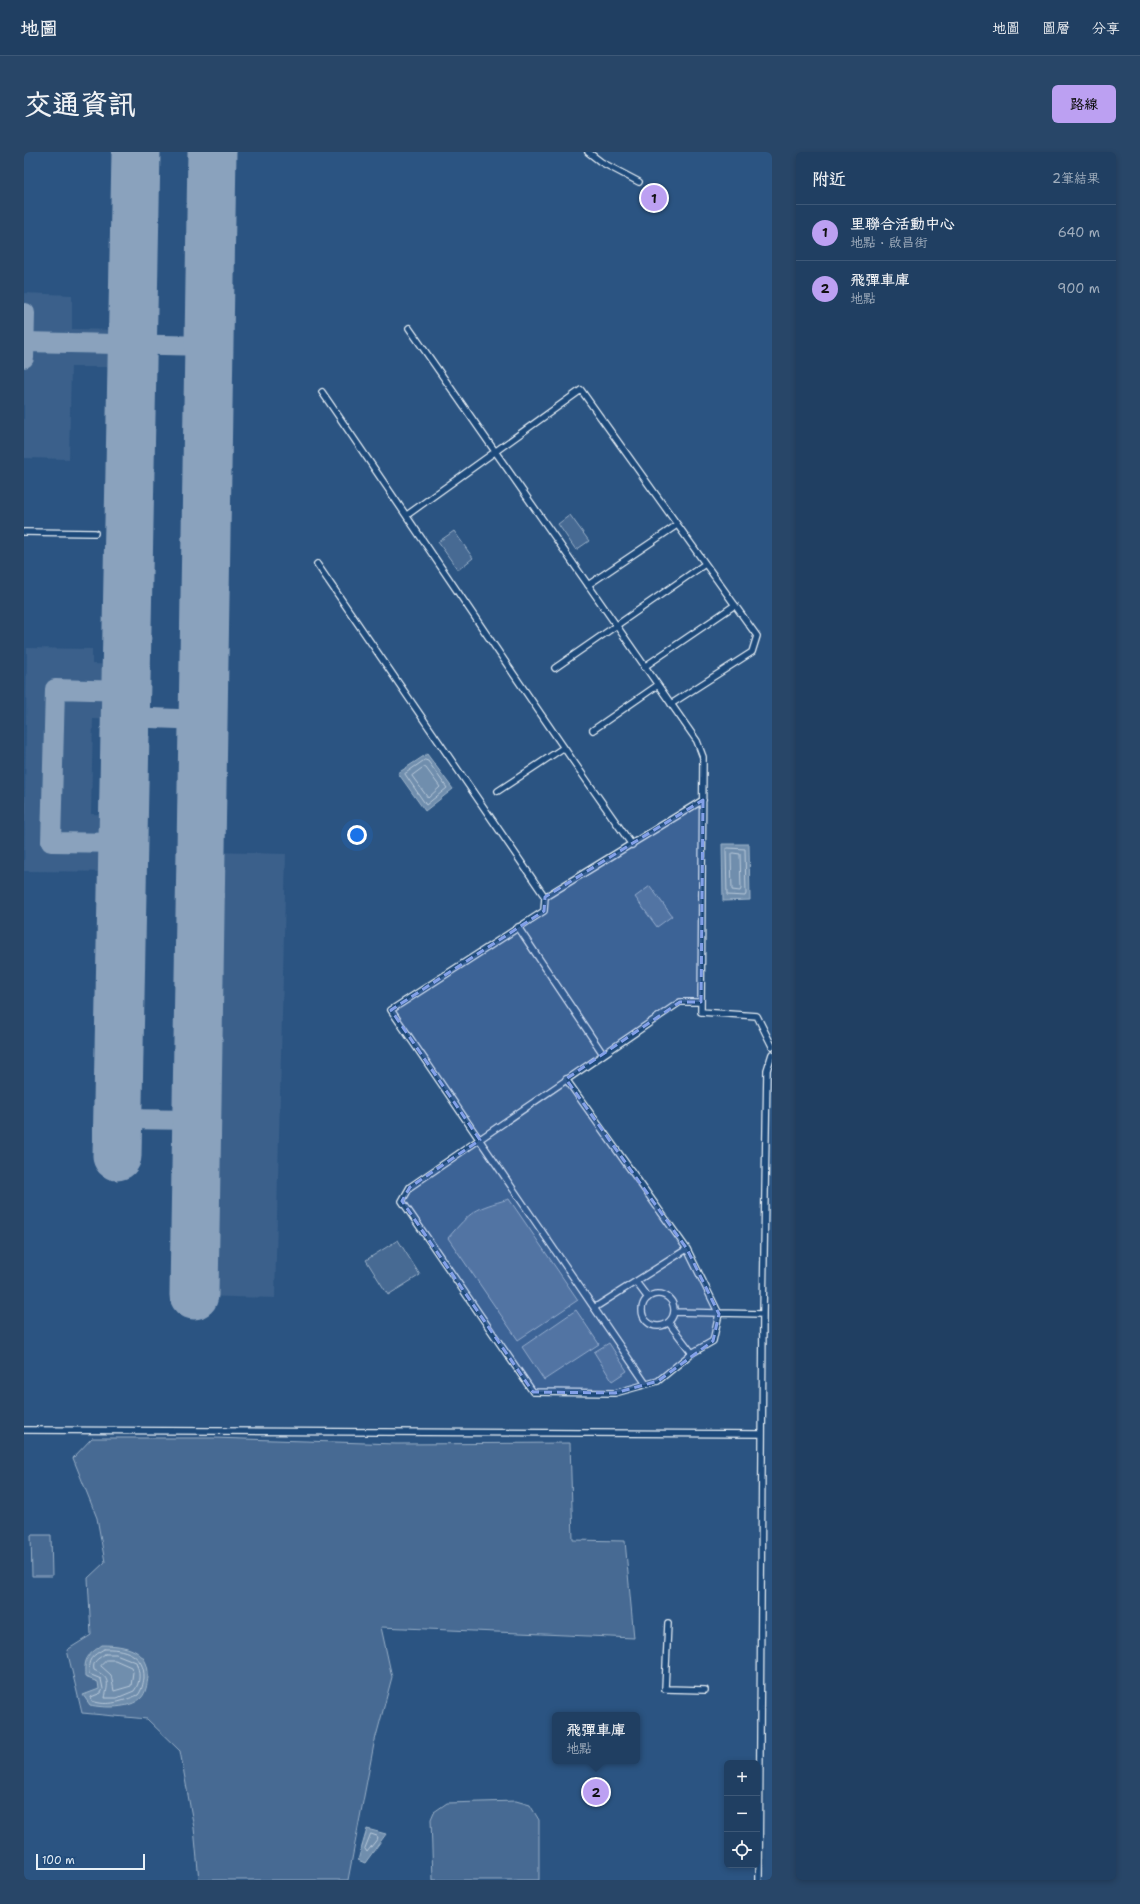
<!DOCTYPE html>
<html lang="zh-TW">
<head>
<meta charset="utf-8">
<style>
	:root { --surface:#203f62; --page:#284668; --text:#f1f3f6; --muted:#a2afbe; --line:#3d5877; --accent:#bca0f2 }
	body { margin:0; font-family:"Shantell Sans","LXGW WenKai TC",sans-serif; background:var(--page); color:var(--text) }
	.controls { position:absolute; right:12px; bottom:12px; display:grid; overflow:hidden; border-radius:6px; box-shadow:0 2px 6px #0003 }
	.controls button { width:36px; height:36px; display:grid; place-items:center; padding:0; border:0; border-bottom:1px solid var(--line); background:var(--surface); color:var(--text); font:20px sans-serif }
	.scale { position:absolute; left:12px; bottom:10px; width:109px; box-sizing:border-box; padding-left:4px; border:2px solid #e8f1f8; border-top:0; font-size:11px; line-height:14px; white-space:nowrap; color:#e8f1f8; -webkit-text-stroke:3px #1f4a7a; paint-order:stroke }
	.you { position:absolute; left:333px; top:683px; width:14px; height:14px; margin:-10px; border:3px solid #fff; border-radius:50%; background:#1a73e8; box-shadow:0 0 0 6px #1a73e833 }
	.badge { display:grid; place-items:center; width:26px; height:26px; border-radius:50%; background:var(--accent); color:#111; font-size:13px; font-weight:700 }
	.pin { position:absolute; translate:-50% -50%; border:2px solid #fff; box-shadow:0 1px 4px #0006 }
	.popup { position:absolute; left:528px; top:1560px; width:88px; height:52px; box-sizing:border-box; display:grid; place-content:center; border-radius:6px; background:var(--surface); filter:drop-shadow(0 1px 3px #0005); font-size:13px; white-space:nowrap; color:var(--muted) }
	.popup b { font-size:15px; color:var(--text) }
	.popup::after { content:''; position:absolute; left:50%; top:100%; margin-left:-8px; border:8px solid transparent; border-top-color:var(--surface) }
	.list { margin:0; padding:0; list-style:none }
	h2 { display:flex; justify-content:space-between; align-items:center; height:52px; margin:0; padding:0 16px; font-size:17px }
	h2 small { font-size:13px; font-weight:400; color:var(--muted) }
	.list li { display:grid; grid-template-columns:26px 1fr auto; gap:12px; align-items:center; box-sizing:border-box; height:56px; padding:0 16px; border-top:1px solid var(--line) }
	.list b { display:block; font-size:15px; white-space:nowrap }
	.list p { margin:0; font-size:13px; white-space:nowrap; color:var(--muted) }
	.list em { font-size:13px; font-style:normal; color:var(--muted) }
	.icon { flex:none; width:22px; height:22px; fill:none; stroke:currentColor; stroke-width:2; stroke-linecap:round; stroke-linejoin:round }
	.map { position:relative; flex:none; width:748px; height:1728px; overflow:hidden; border-radius:6px }
	header { display:flex; align-items:center; gap:24px; box-sizing:border-box; height:56px; padding:0 20px; background:var(--surface); border-bottom:1px solid var(--line) }
	header strong { font-size:19px }
	nav { display:flex; gap:22px; margin-inline-start:auto; font-size:14px }
	.intro { display:flex; align-items:center; justify-content:space-between; box-sizing:border-box; height:96px; padding:0 24px }
	h1 { margin:0; font-size:28px }
	.button { padding:10px 18px; border-radius:6px; background:var(--accent); color:#111; font-size:14px; font-weight:700 }
	main { display:flex; gap:24px; padding:0 24px }
	aside { flex:1; background:var(--surface); border-radius:6px; box-shadow:0 2px 6px #0003 }
	.map>svg:first-child { display:block }
	.built { fill:#3a608b }
	.green { fill:#476b93; stroke:#98aec6 }
	.water { fill:#708ead; stroke:#a0b6cb }
	.lines { fill:none; stroke-linecap:round; stroke-linejoin:round }
	.shore { stroke:#b8c9da; stroke-width:1 }
	.taxiway { stroke:#8aa2bd; stroke-width:20 }
	.runway { stroke:#8aa2bd; stroke-width:49 }
	.minor-casing { stroke:#e8f1f8; stroke-width:8 }
	.minor { stroke:#1f4a7a; stroke-width:5.5 }
	.marked { fill:#82a0e8; fill-opacity:0.2; stroke:#82a0e8; stroke-width:3; stroke-dasharray:8 5; stroke-linejoin:round }
</style>
</head>
<body>
<header>
<strong>地圖</strong>
<nav><a>地圖</a><a>圖層</a><a>分享</a></nav>
</header>
<div class="intro"><h1>交通資訊</h1><a class="button">路線</a></div>
<main>
<div class="map">
<svg width="748" height="1728" viewBox="0 0 748 1728">
	<rect width="100%" height="100%" fill="#2b5482"/>
	<filter id="ink" filterUnits="userSpaceOnUse"><feTurbulence type="fractalNoise" baseFrequency=".025" numOctaves="2"/><feDisplacementMap in="SourceGraphic" scale="8" xChannelSelector="R" yChannelSelector="G"/><feConvolveMatrix kernelMatrix="1 2 1 2 8 2 1 2 1" color-interpolation-filters="sRGB"/></filter>
	<g filter="url(#ink)">
		<path class="built" d="M0,141L48,143V177L94,178L93,215H47L45,307L0,306Z
			M3,496L68,497V512L102,513L101,568L69,567L67,662L100,663L98,720L0,719Z
			M185,700L262,702L251,1146L174,1144Z"/>
		<path class="green" d="M546,363L565,389L552,398L534,372Z
			M430,379L449,406L434,418L414,390Z
			M626,734L648,764L633,775L611,745Z
			M485,1047L554,1148L494,1188L424,1086C448,1058 450,1057 485,1047Z
			M374,1088L396,1123L364,1143L342,1108Z
			M552,1158L575,1192L520,1228L498,1195Z
			M585,1191L603,1219L588,1229L570,1200Z
			M68,1286H189L372,1292L546,1291L549,1388L601,1389L610,1486L357,1475L368,1525L350,1592L324,1728H175L170,1676L156,1599L123,1567L58,1561L43,1498L67,1483L64,1426L81,1410L73,1366L49,1306Z
			M7,1383H27L28,1424H8Z
			M492,1649L506,1653L515,1668V1728H409L407,1667L410,1660L423,1651Z"/>
		<path class="water" d="M403,602L429,637L401,659L374,621Z
			M698,692H725L726,748L699,749Z
			M78,1493C101,1493 126,1498 124,1525C123,1532 122,1541 117,1546C106,1557 80,1556 66,1553L59,1543L75,1537L74,1530L61,1525C60,1505 63,1504 78,1493Z
			M343,1677L362,1682L341,1711L334,1708Z"/>
		<g class="lines">
			<path class="shore" d="M401,608L404,609L423,636L402,653L381,622Z
				M400,615L402,616L416,635L404,646L388,624Z
				M704,696L721,697L722,742L721,744L703,743L702,698Z
				M709,701L716,702L717,737L716,739L708,738L707,703Z
				M80,1497C99,1496 121,1502 120,1526C119,1532 118,1538 114,1543C99,1549 84,1555 68,1549L67,1545L77,1541L79,1537L77,1527L65,1522C63,1507 68,1504 80,1497Z
				M81,1502H92L112,1510C116,1520 117,1530 110,1539L93,1546H81C84,1531 87,1526 70,1518C68,1509 74,1507 81,1502Z
				M83,1508H91L107,1515L109,1520L107,1534L90,1539L87,1523L77,1514Z
				M347,1682L353,1684L354,1686L343,1700L341,1697Z"/>
			<path class="taxiway" d="M0,190L185,194
				M0,206L1,161
				M101,565L180,568
				M99,691L27,690L31,537L102,539
				M94,967L174,968"/>
			<path class="runway" d="M93,1004L112,0
				M170,1143L188,0"/>
			<g class="minor-casing">
				<path id="minor" d="M564,0L577,10L615,30
					M385,176L673,589L679,605L677,860L733,864L748,894
					M298,240C402,391 502,544 608,693
					M383,363L557,238L733,484L728,500L647,552
					M0,380L71,381
					M293,412L521,745
					M564,433L653,373
					M620,515L711,453
					M531,516L681,412
					M569,578L634,533
					M474,639L539,596
					M494,775L579,902
					M542,927L663,1097L695,1162L689,1189L668,1201L634,1229L591,1241L509,1240L378,1049L386,1035L656,850H677
					M612,1130L624,1146
					M618 1158a16 16 0 1 1 32 0a16 16 0 1 1-32 0Z
					M570,1156L663,1097
					M650,1160L739,1162
					M645,1171L668,1201
					M622,1232L367,858L520,759L521,745L679,648
					M0,1278L738,1282
					M644,1471L641,1537L681,1538
					M735,1728L739,1162L743,918L748,902"/>
			</g>
			<use href="#minor" class="minor"/>
		</g>
	</g>
	<path class="marked" d="M679,648L677,850H656L542,927L663,1097L695,1162L689,1189L634,1229L591,1241L509,1240L378,1049L386,1035L456,988L367,858L520,759L521,745Z"/>
</svg>
<div class="controls">
<button>+</button>
<button>−</button>
<button><svg class="icon" aria-label="locate" viewBox="0 0 24 24"><circle cx="12" cy="12" r="6"/><path d="M12 2v4M12 18v4M2 12h4M18 12h4"/></svg></button>
</div>
<div class="scale">100 m</div>
<div class="you"></div>
<div class="pin badge" style="left:630px;top:46px">1</div>
<div class="pin badge" style="left:572px;top:1640px">2</div>
<div class="popup"><b>飛彈車庫</b>地點</div>
</div>
<aside>
<h2>附近<small>2筆結果</small></h2>
<ul class="list">
<li><span class="badge">1</span><div><b>里聯合活動中心</b><p>地點 · 啟昌街</p></div><em>640 m</em></li>
<li><span class="badge">2</span><div><b>飛彈車庫</b><p>地點</p></div><em>900 m</em></li>
</ul>
</aside>
</main>
</body>
</html>
